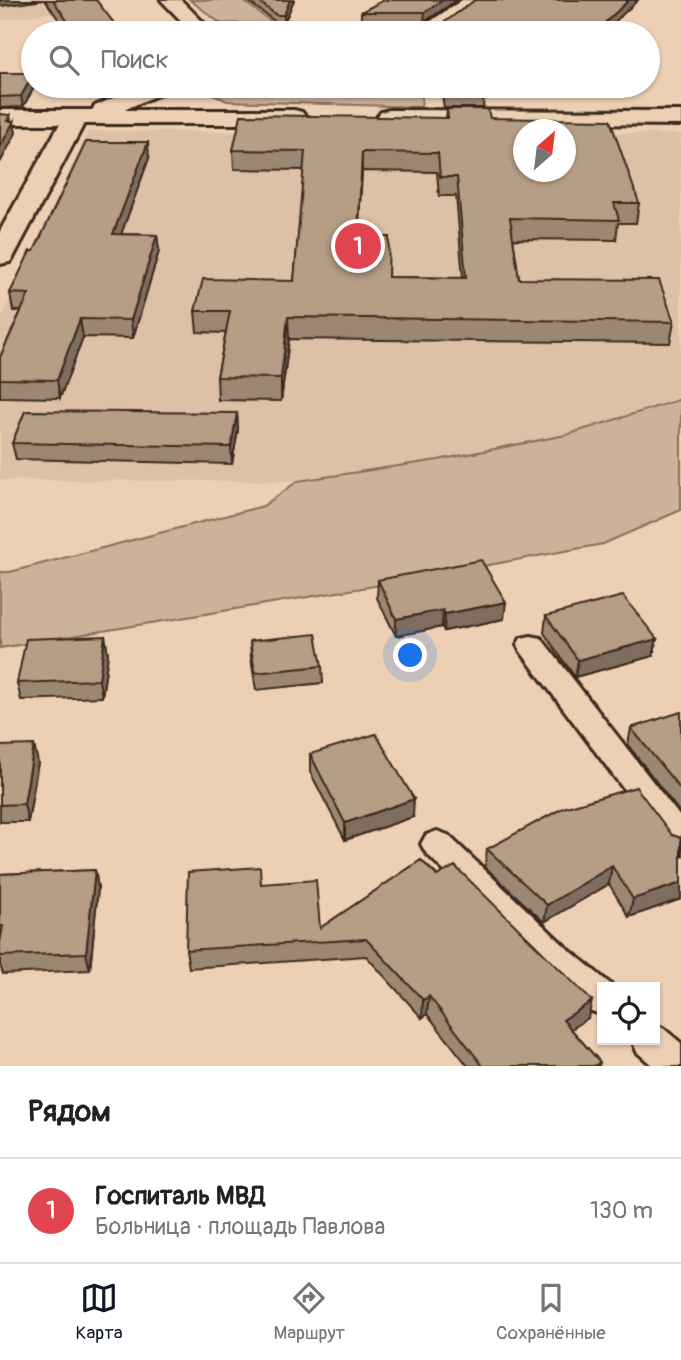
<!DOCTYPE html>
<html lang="ru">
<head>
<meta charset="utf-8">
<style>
	:root { --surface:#fff; --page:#f6f6f6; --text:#202124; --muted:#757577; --line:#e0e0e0; --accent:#111827 }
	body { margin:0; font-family:Pangolin,sans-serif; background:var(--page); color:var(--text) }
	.controls { position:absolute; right:21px; bottom:21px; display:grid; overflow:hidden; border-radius:0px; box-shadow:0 2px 5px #0004 }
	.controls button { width:63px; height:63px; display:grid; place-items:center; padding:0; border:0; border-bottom:2px solid var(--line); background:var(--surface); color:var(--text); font:35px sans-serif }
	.compass { position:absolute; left:513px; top:119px; width:63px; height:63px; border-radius:50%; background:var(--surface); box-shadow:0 2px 5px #0004; rotate:28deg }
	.you { position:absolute; left:411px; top:656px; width:24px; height:24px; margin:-18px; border:5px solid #fff; border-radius:50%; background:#1a73e8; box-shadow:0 0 0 10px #1a73e833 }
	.badge { display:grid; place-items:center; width:46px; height:46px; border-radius:50%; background:var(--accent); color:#fff; font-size:23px; font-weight:700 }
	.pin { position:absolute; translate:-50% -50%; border:4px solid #fff; box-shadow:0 2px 7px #0006 }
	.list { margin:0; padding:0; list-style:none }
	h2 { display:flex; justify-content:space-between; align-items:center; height:91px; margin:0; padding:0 28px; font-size:30px }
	h2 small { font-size:23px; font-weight:400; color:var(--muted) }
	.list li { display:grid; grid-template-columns:46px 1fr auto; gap:21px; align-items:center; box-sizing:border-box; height:105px; padding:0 28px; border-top:2px solid var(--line) }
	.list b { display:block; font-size:26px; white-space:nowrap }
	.list p { margin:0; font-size:23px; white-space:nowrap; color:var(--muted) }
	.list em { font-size:23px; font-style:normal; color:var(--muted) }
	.icon { flex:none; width:38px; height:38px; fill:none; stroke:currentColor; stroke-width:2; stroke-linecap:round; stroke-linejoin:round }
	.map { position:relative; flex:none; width:681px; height:1066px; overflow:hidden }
	.search { position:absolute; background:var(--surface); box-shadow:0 2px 5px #0004; left:21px; right:21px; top:21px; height:77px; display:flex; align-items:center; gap:18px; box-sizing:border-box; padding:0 24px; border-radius:38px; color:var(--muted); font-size:26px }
	.sheet { height:196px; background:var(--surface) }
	nav { display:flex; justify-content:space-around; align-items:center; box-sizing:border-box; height:98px; border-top:2px solid var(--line); background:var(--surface); font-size:19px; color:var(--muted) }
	nav a { display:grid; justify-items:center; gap:4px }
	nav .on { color:var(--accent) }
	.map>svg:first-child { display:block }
	.built { fill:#dcc1a6 }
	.green { fill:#ccb299; stroke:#846e5c; stroke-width:2 }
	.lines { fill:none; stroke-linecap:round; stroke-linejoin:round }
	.lane-casing { stroke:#3b2a1e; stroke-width:6 }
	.street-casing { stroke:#3b2a1e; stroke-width:6 }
	.secondary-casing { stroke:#3b2a1e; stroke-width:6 }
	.lane { fill:#edd0b4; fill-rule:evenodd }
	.street { fill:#edd0b4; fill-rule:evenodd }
	.secondary { fill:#edd0b4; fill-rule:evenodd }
	.wall { fill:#9c8773; stroke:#3b2a1e; stroke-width:2; fill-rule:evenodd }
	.shaded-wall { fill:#7f6e5e; stroke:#3b2a1e; stroke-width:2 }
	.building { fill:#b59d86; stroke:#3b2a1e; stroke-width:2; fill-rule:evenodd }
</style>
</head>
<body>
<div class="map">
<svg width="681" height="1066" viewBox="0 0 681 1066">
	<rect width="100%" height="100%" fill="#edd0b4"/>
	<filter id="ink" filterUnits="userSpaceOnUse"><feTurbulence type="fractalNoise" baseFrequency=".0143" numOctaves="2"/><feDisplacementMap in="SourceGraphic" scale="14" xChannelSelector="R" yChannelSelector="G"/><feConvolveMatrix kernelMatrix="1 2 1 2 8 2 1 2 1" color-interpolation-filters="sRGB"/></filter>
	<g filter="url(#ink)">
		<path class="built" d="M0,0H83L92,7L0,20Z
			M88,131L523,133L524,172H566V133L681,134V399L566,435L438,460L298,481L0,480V321Z"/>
		<path class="green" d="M190,0H242L281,29L229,30Z
			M197,86H423L421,107L227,101Z
			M681,399V510L603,544L380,585L0,648V572H10L263,506L298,481L438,460L566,435Z"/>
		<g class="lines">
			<g class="lane-casing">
				<path id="lane" d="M531,636L541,638L681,818V855L670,851L521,652L517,645L521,638Z
					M437,831L448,835L567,948L614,987H602V1015L589,1010L543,970L426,853L421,844L426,835Z
					M655,1025L663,1028L681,1043V1066H653L637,1052L632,1040H655Z"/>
			</g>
			<g class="street-casing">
				<path id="street" d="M462,0H483L440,33L194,32L197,28L204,26L425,25Z
					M75,111L83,113L87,118L14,256L10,262L0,264V231L63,118L67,113Z"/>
			</g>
			<g class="secondary-casing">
				<path id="secondary" d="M161,0H181L214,33H193Z
					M140,86H169L166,91L124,110H294L302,112L306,117L302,122L294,124H0V110H92L95,106Z
					M389,110L681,111V125L381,122L377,117L381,112Z"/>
			</g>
			<use href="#lane" class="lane"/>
			<use href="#street" class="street"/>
			<use href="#secondary" class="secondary"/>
		</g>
		<path class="wall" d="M45,0H96L118,33H68Z
			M246,0H294L284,23H277Z
			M457,0L424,22L361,23V12Z
			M0,73H33L23,107L0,108Z
			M441,86H482L484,96L483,108H444Z
			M447,109L490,118L639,203L636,223H618L616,240L513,239L519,279L674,322L670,343L289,339L281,401L218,400L217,377L226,333L197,332L195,311L294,281L304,170L234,169L233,150L446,118ZM362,171L437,172L439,196H456L463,278L388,277L358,237Z
			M149,158L121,234L157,235L159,251L133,338L83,337L60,398L0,397V357L21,311H13L10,293L34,251Z
			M237,413L238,429L232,464L16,459L12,443Z
			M378,580L504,619L444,631L442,627L396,636L377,598Z
			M546,616L657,639L653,656L575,677L544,633Z
			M105,636L108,654L102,697L21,700L17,683Z
			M250,641L322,666L323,683L256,690L251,658Z
			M681,712V814L628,745L631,728Z
			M0,746L38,762L28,822H0Z
			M310,754L413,817L345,840L310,772Z
			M672,835L681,838V899L629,917L609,884L544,922L485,867L487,849Z
			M421,860L588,1018L571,1029L600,1062L599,1066H468L427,1014L422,1018L366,956L189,968L186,950L261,884L320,928Z
			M95,870L98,888L90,970L3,974L0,965V874Z"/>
		<path class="shaded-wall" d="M0,0H44L0,6Z
			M290,0H294L284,23V15Z
			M443,0H457L424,22L425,12Z
			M629,0H638L603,33H594Z
			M117,27L118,33H75V32Z
			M33,75V86H35L23,107L21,96Z
			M10,115L12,125L14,121L16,133L0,163V147L7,121Z
			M148,142L149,158L115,251L113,234Z
			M362,152V171L357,257L358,237Z
			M157,235L159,251L133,338L131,320Z
			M288,317L289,339L281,401V378Z
			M80,319L83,337L60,398L57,380Z
			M237,413L238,429L232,464L231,447Z
			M506,602L504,619L444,631L445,614Z
			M443,610L442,627L396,636V619Z
			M105,636L108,654L102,697L99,680Z
			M657,639L653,656L575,677L578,660Z
			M34,745L38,762L28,822L24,804Z
			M414,799L413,817L345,840V823Z
			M612,866L609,884L544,922L547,905Z
			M95,870L98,888L90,970L86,953Z
			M681,883V899L629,917L633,899Z
			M429,996L427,1014L422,1018L423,1000Z
			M592,1001L588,1018L560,1037L563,1020Z"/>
		<path class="building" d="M53,0H96L117,27L75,32Z
			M257,0H290L284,15H276Z
			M384,0H443L425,12H361Z
			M475,0H629L594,33H437L436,25L442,24Z
			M0,73H33V75L21,96L0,97Z
			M443,86H482L484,96H444Z
			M447,109H488L490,118L610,120L639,203H614L619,220L510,218L519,279L659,280L674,322L288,317L281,378L217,377L230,311H195L203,279L294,281L305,151L233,150L241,115L448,118ZM523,130H565V172H523ZM362,152L438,153L440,177H457L466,278L388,277L389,237H358Z
			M0,114L10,115L7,121H14L0,147Z
			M86,142H148L113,234L157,235L131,320L80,319L57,380L0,379V357L29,294L10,293L30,251H34Z
			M25,411L237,413L231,447L12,443Z
			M481,560L506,602L445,614L443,610L396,619L378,580Z
			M623,596L657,639L578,660L546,616Z
			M316,634L322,666L255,673L250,641Z
			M105,636L99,680L17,683L26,639Z
			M681,712V790L631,728Z
			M376,734L414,799L345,823L310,754Z
			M34,745L24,804L0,805V746Z
			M636,787L672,835L681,838V883L633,899L612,866L547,905L487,849L563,808Z
			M421,860L437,876L455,866L592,1001L563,1020L600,1062L594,1066H483L429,996L423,1000L366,939L186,950L188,872L260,867L261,884L316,880L320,928Z
			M95,870L86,953L0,956V942L3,926H0V874Z"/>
	</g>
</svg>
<div class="controls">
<button><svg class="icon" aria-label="locate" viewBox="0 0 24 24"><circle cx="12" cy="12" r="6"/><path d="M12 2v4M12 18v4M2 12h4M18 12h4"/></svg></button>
</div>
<svg class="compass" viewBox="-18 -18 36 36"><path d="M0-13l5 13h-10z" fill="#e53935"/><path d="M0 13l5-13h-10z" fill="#757577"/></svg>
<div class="you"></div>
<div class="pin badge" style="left:358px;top:246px;background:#e0444e">1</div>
<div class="search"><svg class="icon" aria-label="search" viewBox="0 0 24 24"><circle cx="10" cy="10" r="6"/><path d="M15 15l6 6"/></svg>Поиск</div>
</div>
<section class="sheet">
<h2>Рядом<small></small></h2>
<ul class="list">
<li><span class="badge" style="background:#e0444e">1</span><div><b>Госпиталь МВД</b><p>Больница · площадь Павлова</p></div><em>130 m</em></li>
</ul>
</section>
<nav>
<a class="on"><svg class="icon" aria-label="map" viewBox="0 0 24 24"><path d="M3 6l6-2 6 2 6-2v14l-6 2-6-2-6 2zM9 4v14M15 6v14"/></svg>Карта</a>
<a><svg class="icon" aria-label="directions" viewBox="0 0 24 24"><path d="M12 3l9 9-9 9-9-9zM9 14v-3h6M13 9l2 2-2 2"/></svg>Маршрут</a>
<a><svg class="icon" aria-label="saved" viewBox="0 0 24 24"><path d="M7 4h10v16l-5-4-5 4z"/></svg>Сохранённые</a>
</nav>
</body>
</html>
